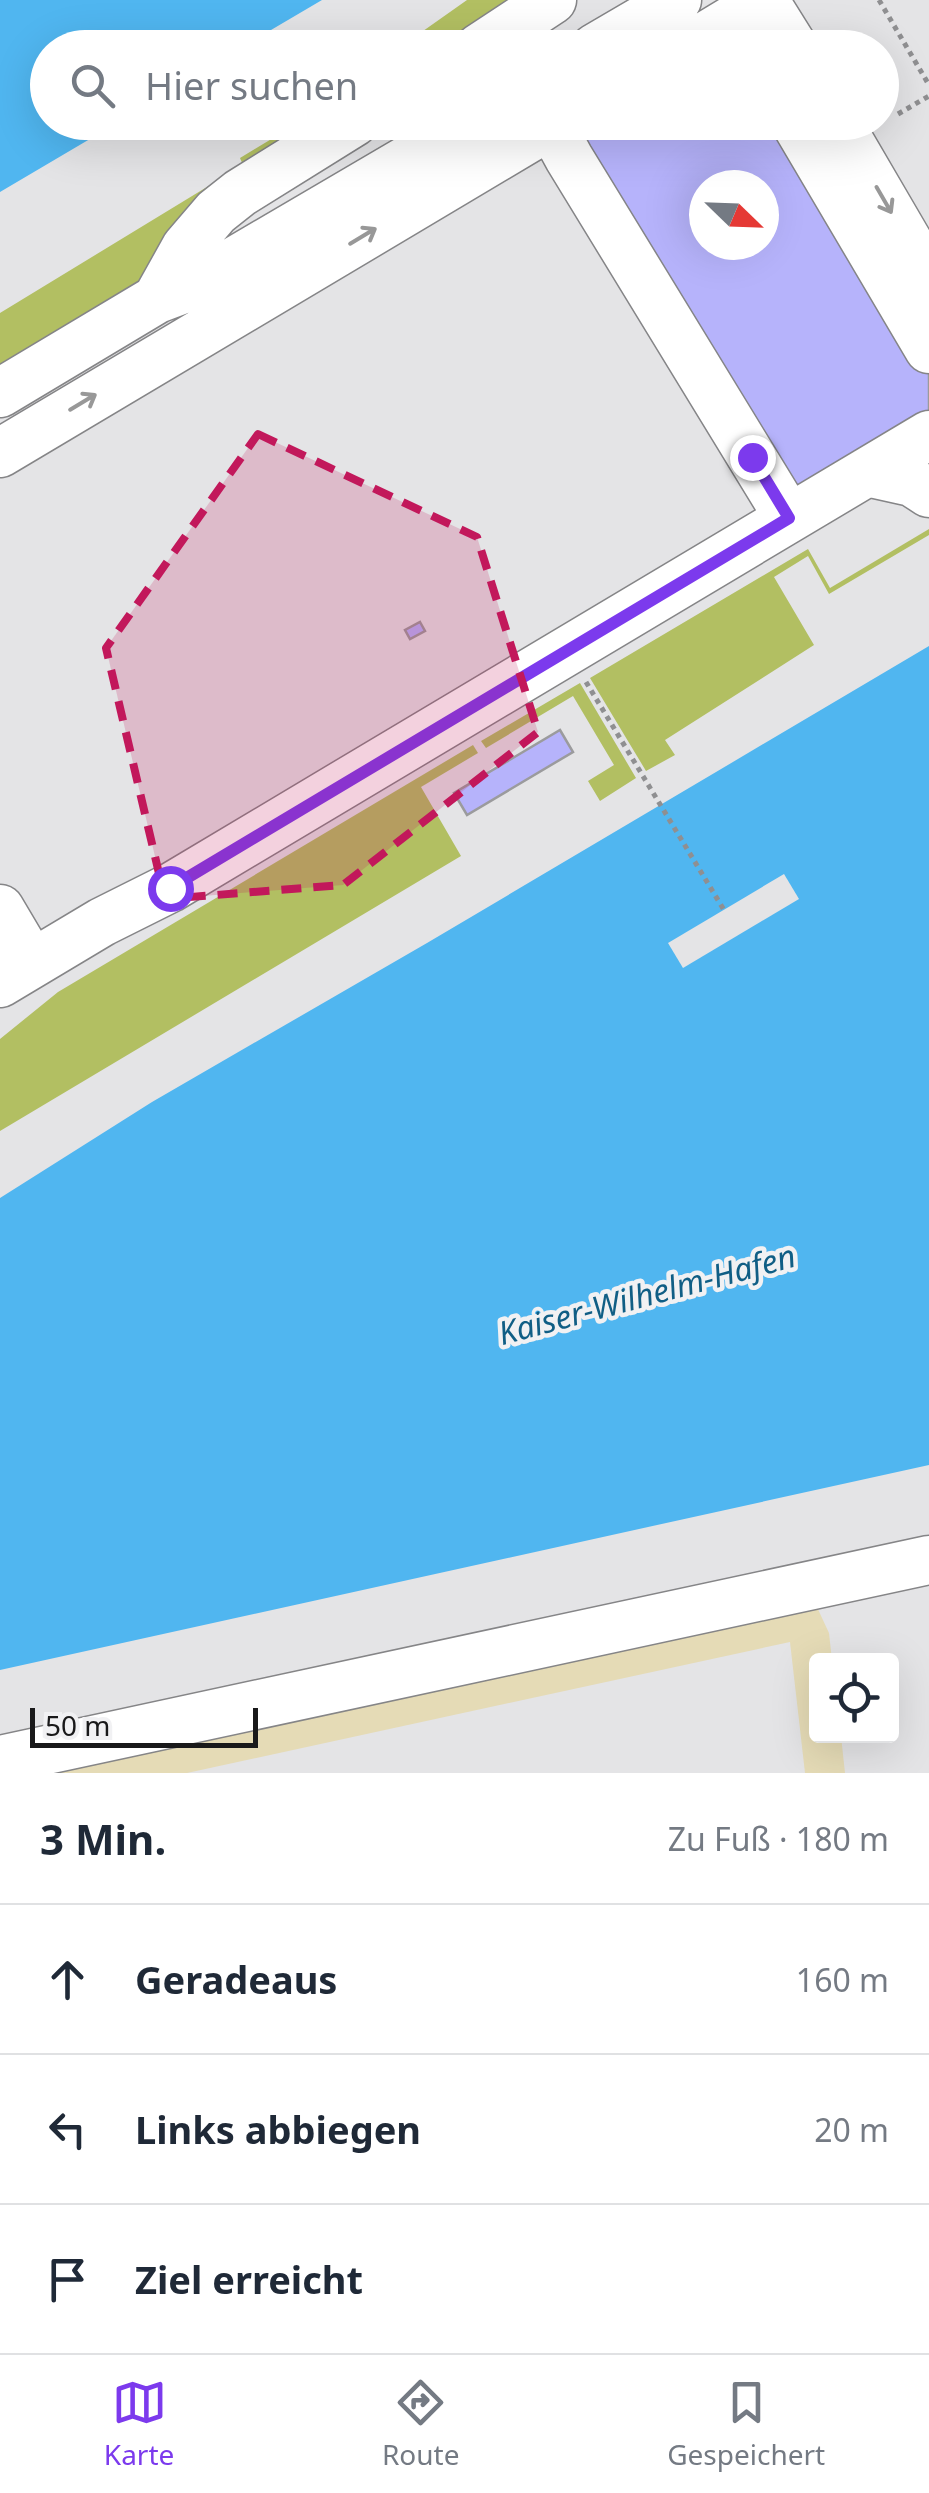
<!DOCTYPE html>
<html lang="de">
<head>
<meta charset="utf-8">
<style>
	:root { --surface:#fff; --page:#f2f2f3; --text:#1f2937; --muted:#747a83; --line:#e0e1e3; --accent:#7c3aed }
	body { margin:0; font-family:"Noto Sans",sans-serif; background:var(--page); color:var(--text) }
	.controls { position:absolute; right:30px; bottom:30px; display:grid; overflow:hidden; border-radius:10px; box-shadow:0 10px 40px #0002 }
	.controls button { width:90px; height:90px; display:grid; place-items:center; padding:0; border:0; border-bottom:2px solid var(--line); background:var(--surface); color:var(--text); font:50px sans-serif }
	.compass { position:absolute; left:689px; top:170px; width:90px; height:90px; border-radius:50%; background:var(--surface); box-shadow:0 10px 40px #0002; rotate:113deg }
	.scale { position:absolute; left:30px; bottom:25px; width:228px; box-sizing:border-box; padding-left:10px; border:5px solid #19191a; border-top:0; font-size:28px; line-height:35px; white-space:nowrap; color:#19191a; -webkit-text-stroke:8px #f1f1f3; paint-order:stroke }
	.stop { position:absolute; width:30px; height:30px; margin:-22px; border:8px solid #7c3aed; border-radius:50%; background:#fff }
	.stop.end { background:#7c3aed; border-color:#fff; box-shadow:0 2px 10px #0008 }
	.list { margin:0; padding:0; list-style:none }
	h2 { display:flex; justify-content:space-between; align-items:center; height:130px; margin:0; padding:0 40px; font-size:42px }
	h2 small { font-size:32px; font-weight:400; color:var(--muted) }
	.list li { display:grid; grid-template-columns:65px 1fr auto; gap:30px; align-items:center; box-sizing:border-box; height:150px; padding:0 40px; border-top:2px solid var(--line) }
	.list b { display:block; font-size:38px; white-space:nowrap }
	.list em { font-size:32px; font-style:normal; color:var(--muted) }
	.icon { flex:none; width:55px; height:55px; fill:none; stroke:currentColor; stroke-width:2; stroke-linecap:round; stroke-linejoin:round }
	.map { position:relative; flex:none; width:929px; height:1773px; overflow:hidden }
	.search { position:absolute; background:var(--surface); box-shadow:0 10px 40px #0002; left:30px; right:30px; top:30px; height:110px; display:flex; align-items:center; gap:25px; box-sizing:border-box; padding:0 35px; border-radius:55px; color:var(--muted); font-size:38px }
	.sheet { height:580px; background:var(--surface) }
	nav { display:flex; justify-content:space-around; align-items:center; box-sizing:border-box; height:140px; border-top:2px solid var(--line); background:var(--surface); font-size:28px; color:var(--muted) }
	nav a { display:grid; justify-items:center; gap:5px }
	nav .on { color:var(--accent) }
	.map>svg:first-child { display:block }
	.green { fill:#b2bf62 }
	.sand { fill:#e5dbb6 }
	.water { fill:#50b6f0 }
	.pier { fill:#e4e4e6 }
	.building { fill:#b6b3fb; stroke:#9b9b9d; stroke-width:2.5; fill-rule:evenodd }
	.lines { fill:none; stroke-linecap:round; stroke-linejoin:round }
	.minor-casing { stroke:#858587; stroke-width:51 }
	.path { stroke:#8f8f91; stroke-width:5; stroke-dasharray:5 5; stroke-linecap:butt }
	.minor { stroke:#fff; stroke-width:48 }
	.oneway { stroke:#989898 }
	.route { stroke:#7c3aed; stroke-width:12 }
	.marked { fill:#c2185b; fill-opacity:0.2; stroke:#c2185b; stroke-width:8; stroke-dasharray:20 12; stroke-linejoin:round }
	.labels { text-anchor:middle; stroke-width:9; stroke-linejoin:round; paint-order:stroke }
	.water-label { font-size:32px; font-style:italic; fill:#105e85; stroke:#f1f1f3 }
</style>
</head>
<body>
<div class="map">
<svg width="929" height="1773" viewBox="0 0 929 1773">
	<rect width="100%" height="100%" fill="#e4e4e6"/>
	<path class="green" d="M467,0H528L461,47L399,48Z
		M298,123H340L163,266L0,378V313L243,165L240,158Z
		M929,529V535L829,594L808,556L774,577L814,645L665,740L675,755L646,771L590,678L808,549L830,588Z
		M580,683L636,778L600,801L588,781L614,765L573,696L486,748L481,741Z
		M473,745L478,753L421,787L461,856L0,1131V1039L58,992Z"/>
	<path class="sand" d="M816,1605L829,1633L832,1660H816V1736H841L845,1773H805L790,1642L187,1773H13Z"/>
	<path class="water" d="M0,0H322L242,47L48,48V122L117,123L0,192Z
		M929,646V1465L0,1670V1198L152,1102L427,943Z"/>
	<path class="pier" d="M784,874L799,899L683,968L668,943Z"/>
	<path class="building" d="M575,122H820L929,307V461L816,528ZM704,185H764V245H704Z
		M420,622L425,631L410,639L405,630Z
		M560,730L573,752L467,815L454,793Z"/>
	<g class="lines">
		<g class="minor-casing">
			<path id="minor" d="M764,0L794,48
				M479,48L552,0
				M595,48L677,0
				M686,48L734,19L751,48
				M555,122L551,125L569,158L789,518
				M795,122L929,349
				M838,122L929,278
				M157,299L186,247L216,212L240,193L354,122
				M0,393L157,299L194,285L472,122
				M0,453L551,125
				M867,472L912,482L929,493
				M0,909L32,963
				M0,983L102,922L170,888L929,435
				M0,1760L929,1560"/>
		</g>
		<path class="path" d="M879,0L929,85
			M898,114L929,96
			M586,682L724,910"/>
		<use href="#minor" class="minor"/>
	</g>
	<defs><path id="oneway-shaft" d="M-6 0H5M1.5-3L5.5 0L1.5 3" fill="none" stroke-width="1.6" stroke-linecap="round" stroke-linejoin="round" transform="scale(2.5)"/></defs>
	<g class="oneway">
		<use href="#oneway-shaft" transform="translate(884 200) rotate(60)"/>
		<use href="#oneway-shaft" transform="translate(363 236) rotate(-31)"/>
		<use href="#oneway-shaft" transform="translate(83 402) rotate(-31)"/>
	</g>
	<g class="lines">
		<path class="route" d="M170,888L789,518L752,457"/>
	</g>
	<path class="marked" d="M258,434L477,537L538,732L343,885L165,899L106,648Z"/>
	<g class="labels">
		<g class="water-label">
			<text transform="translate(647 1295) rotate(-15)" y="11">Kaiser-Wilhelm-Hafen</text>
		</g>
	</g>
</svg>
<div class="controls">
<button><svg class="icon" aria-label="locate" viewBox="0 0 24 24"><circle cx="12" cy="12" r="6"/><path d="M12 2v4M12 18v4M2 12h4M18 12h4"/></svg></button>
</div>
<svg class="compass" viewBox="-18 -18 36 36"><path d="M0-13l5 13h-10z" fill="#e53935"/><path d="M0 13l5-13h-10z" fill="#747a83"/></svg>
<div class="scale">50 m</div>
<div class="stop" style="left:170px;top:888px"></div>
<div class="stop end" style="left:752px;top:457px"></div>
<div class="search"><svg class="icon" aria-label="search" viewBox="0 0 24 24"><circle cx="10" cy="10" r="6"/><path d="M15 15l6 6"/></svg>Hier suchen</div>
</div>
<section class="sheet">
<h2>3 Min.<small>Zu Fuß · 180 m</small></h2>
<ul class="list">
<li><svg class="icon" aria-label="ahead" viewBox="0 0 24 24"><path d="M12 20V5M6 11l6-6 6 6"/></svg><div><b>Geradeaus</b></div><em>160 m</em></li>
<li><svg class="icon" aria-label="left" viewBox="0 0 24 24"><path d="M17 20v-9H6M10 6l-5 5 5 5"/></svg><div><b>Links abbiegen</b></div><em>20 m</em></li>
<li><svg class="icon" aria-label="arrive" viewBox="0 0 24 24"><path d="M6 21V4h12l-3 4 3 4H6"/></svg><div><b>Ziel erreicht</b></div></li>
</ul>
</section>
<nav>
<a class="on"><svg class="icon" aria-label="map" viewBox="0 0 24 24"><path d="M3 6l6-2 6 2 6-2v14l-6 2-6-2-6 2zM9 4v14M15 6v14"/></svg>Karte</a>
<a><svg class="icon" aria-label="directions" viewBox="0 0 24 24"><path d="M12 3l9 9-9 9-9-9zM9 14v-3h6M13 9l2 2-2 2"/></svg>Route</a>
<a><svg class="icon" aria-label="saved" viewBox="0 0 24 24"><path d="M7 4h10v16l-5-4-5 4z"/></svg>Gespeichert</a>
</nav>
</body>
</html>
